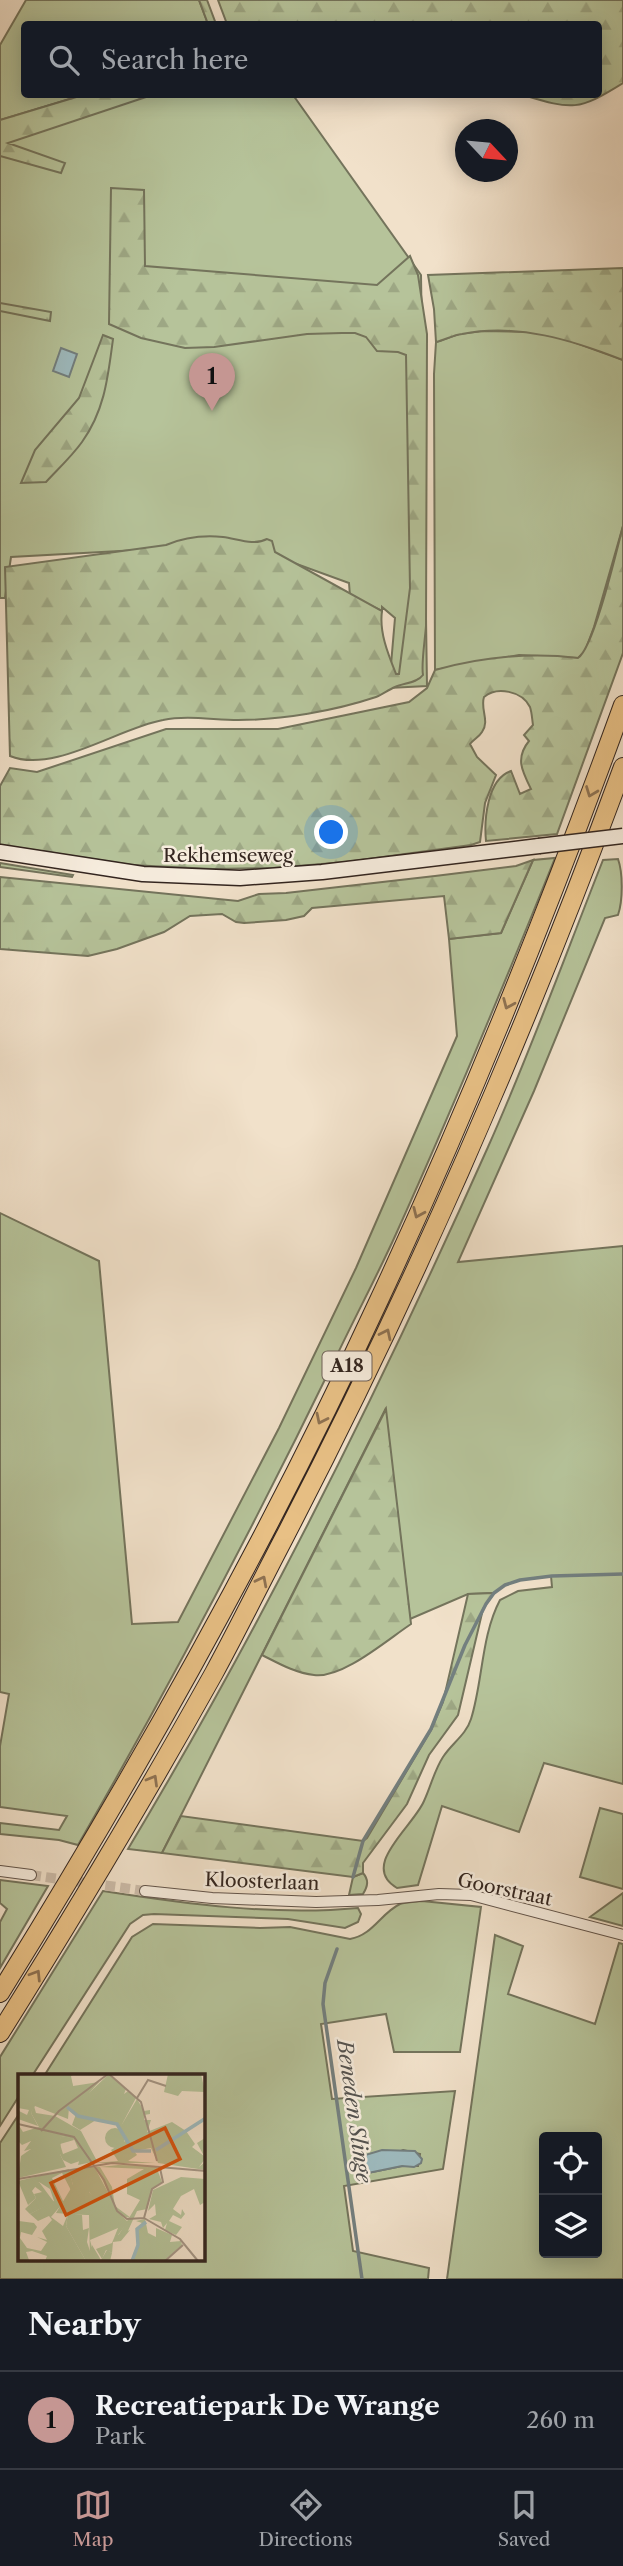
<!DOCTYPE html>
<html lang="en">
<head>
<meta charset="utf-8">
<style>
	:root { --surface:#171b24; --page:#242831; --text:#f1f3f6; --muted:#9ea1a6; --line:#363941; --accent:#c59692 }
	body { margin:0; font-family:"Libre Caslon Text",serif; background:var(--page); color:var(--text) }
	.controls { position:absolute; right:21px; bottom:21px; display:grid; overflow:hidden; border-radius:7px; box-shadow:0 4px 18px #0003 }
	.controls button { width:63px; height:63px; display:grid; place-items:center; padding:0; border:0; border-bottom:2px solid var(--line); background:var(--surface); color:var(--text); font:35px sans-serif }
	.compass { position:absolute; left:455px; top:119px; width:63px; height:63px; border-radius:50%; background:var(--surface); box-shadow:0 4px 18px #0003; rotate:116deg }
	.you { position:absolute; left:332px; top:833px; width:24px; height:24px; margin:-18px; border:5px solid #fff; border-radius:50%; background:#1a73e8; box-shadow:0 0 0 10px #1a73e833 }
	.badge { display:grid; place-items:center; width:46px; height:46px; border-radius:50%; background:var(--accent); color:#111; font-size:23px; font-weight:700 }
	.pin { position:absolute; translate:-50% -58px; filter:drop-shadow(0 2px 4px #0008) }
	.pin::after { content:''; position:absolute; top:37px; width:24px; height:21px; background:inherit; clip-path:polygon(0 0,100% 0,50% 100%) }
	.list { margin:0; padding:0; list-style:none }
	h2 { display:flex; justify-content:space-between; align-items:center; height:91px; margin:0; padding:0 28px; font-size:30px }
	h2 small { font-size:23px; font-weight:400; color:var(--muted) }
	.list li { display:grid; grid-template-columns:46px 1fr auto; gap:21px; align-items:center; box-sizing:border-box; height:98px; padding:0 28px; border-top:2px solid var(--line) }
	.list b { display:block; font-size:26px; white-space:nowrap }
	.list p { margin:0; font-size:23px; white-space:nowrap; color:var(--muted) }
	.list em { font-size:23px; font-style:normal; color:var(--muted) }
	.icon { flex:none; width:38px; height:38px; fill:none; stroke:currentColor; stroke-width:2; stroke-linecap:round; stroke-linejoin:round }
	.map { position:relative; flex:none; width:623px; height:2279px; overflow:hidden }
	.search { position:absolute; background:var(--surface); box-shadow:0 4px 18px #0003; left:21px; right:21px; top:21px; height:77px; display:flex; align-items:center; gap:18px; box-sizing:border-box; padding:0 24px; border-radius:7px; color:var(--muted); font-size:26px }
	.sheet { height:189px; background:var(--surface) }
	nav { display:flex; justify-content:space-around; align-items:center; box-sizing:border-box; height:98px; border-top:2px solid var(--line); background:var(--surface); font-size:19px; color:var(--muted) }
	nav a { display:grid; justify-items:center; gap:4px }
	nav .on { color:var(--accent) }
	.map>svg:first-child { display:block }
	.green { fill:#b6c39a; stroke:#74745c; stroke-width:2; fill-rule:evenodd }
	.forest { fill:url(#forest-firs); stroke:#74745c; stroke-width:2 }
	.water { fill:#9ebbbf; stroke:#737f7f; stroke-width:2 }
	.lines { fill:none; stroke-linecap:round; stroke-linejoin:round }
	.stream { stroke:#737f7f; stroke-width:3.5 }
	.street-tunnel { stroke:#cbbba8; stroke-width:10; stroke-dasharray:10 5; stroke-linecap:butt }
	.street-casing { stroke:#62544a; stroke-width:12 }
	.secondary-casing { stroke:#33251f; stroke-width:17 }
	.highway-casing { stroke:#33251f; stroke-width:20 }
	.street { stroke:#f6ecdd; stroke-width:10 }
	.secondary { stroke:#f6ecdd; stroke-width:14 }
	.highway { stroke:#e8c085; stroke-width:18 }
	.secondary-bridge-casing { stroke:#33251f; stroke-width:17; stroke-linecap:butt }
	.secondary-bridge { stroke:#f6ecdd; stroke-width:14 }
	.oneway { stroke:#8e7252 }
	.labels { text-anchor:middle; stroke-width:5; stroke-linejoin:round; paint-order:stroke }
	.shield { fill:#f6ecdd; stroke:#6e6158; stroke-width:2 }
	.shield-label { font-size:18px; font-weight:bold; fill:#33251f }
	.street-label { font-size:19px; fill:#33251f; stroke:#f6ecdd }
	.water-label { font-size:21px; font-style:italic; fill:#53524f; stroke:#f6ecdd }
	.inset-river { fill:none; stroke:#9ebbbf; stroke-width:3.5 }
	.inset-road { fill:none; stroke:#a59686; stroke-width:2 }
	.view { fill:#d6540e; fill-opacity:0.15; stroke:#d6540e; stroke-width:3.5 }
	.inset-edge { fill:none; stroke:#33251f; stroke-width:3.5 }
</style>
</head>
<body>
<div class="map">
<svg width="623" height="2279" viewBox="0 0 623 2279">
	<defs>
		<pattern id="forest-firs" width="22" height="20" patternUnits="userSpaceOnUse" patternTransform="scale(1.75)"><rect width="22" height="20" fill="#b6c39a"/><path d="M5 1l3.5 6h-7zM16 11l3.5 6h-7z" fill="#9da784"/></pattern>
	</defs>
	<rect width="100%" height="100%" fill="#f1e1ca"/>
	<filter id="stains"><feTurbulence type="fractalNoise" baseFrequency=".00286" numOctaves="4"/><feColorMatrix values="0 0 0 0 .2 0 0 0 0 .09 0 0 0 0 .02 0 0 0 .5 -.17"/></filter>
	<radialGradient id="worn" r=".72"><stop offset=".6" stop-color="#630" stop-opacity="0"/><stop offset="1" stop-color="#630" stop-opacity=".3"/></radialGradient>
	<path class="green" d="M26,0H199L208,24H24V94L83,95L0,120V45Z
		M132,95H293L421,275L427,686L389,688L395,618L382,607V611L350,596L349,583L261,551L193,547L11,557L5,598H0V131Z
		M483,331L536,332L568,340L623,360V526L594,627L585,651L578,658L519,655L435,670L434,374L436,342L459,334Z
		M555,858C504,985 452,1110 396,1234C378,1274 357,1313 338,1353C257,1520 171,1684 78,1845L59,1840L0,1834V1823L59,1830L67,1816L0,1807V1746L9,1694L0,1692V1213L99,1261L132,1624L178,1622L279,1428L356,1268L457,1036L449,939L501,933L533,860Z
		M618,859C623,873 623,900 618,915L605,918L534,1091L458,1262L623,1246V1784L544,1763L519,1832L442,1806L418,1885L397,1888C359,1866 413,1827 424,1801C431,1786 434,1771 443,1757C452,1743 466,1735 471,1719C483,1681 481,1636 500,1600L518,1591L552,1587L551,1576L520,1580L505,1585L494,1593L468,1594L410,1619L385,1410L162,1853L128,1849C263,1624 381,1387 488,1147C530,1053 565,956 603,860Z
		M0,863L73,875L72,877L0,867Z
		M600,1808L623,1814V1889L580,1877Z
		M363,1873C369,1880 368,1886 363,1894L349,1895L353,1877Z
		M0,1880L48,1886L0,1968V1922L7,1909L0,1903Z
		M103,1891C187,1904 274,1916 358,1908L361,1914L358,1922L345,1928L288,1919L154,1914L143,1915L130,1924L32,2076H19V2096L0,2126V2057Z
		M623,1893V1926L590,1917Z
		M422,1901L481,1907L460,2052H394L386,2014L321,2024L332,2099L455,2091L443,2169L344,2186L353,2251L429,2268L428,2279H0V2143L19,2114V2260H203V2076H44L132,1937L153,1924L260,1928L290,1927L350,1939C373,1935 381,1913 400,1904C407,1902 415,1902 422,1901ZM403,2150L420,2154L418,2166H402L368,2173L360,2169Z
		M495,1935L523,1946L508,1994L595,2024L619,1943L623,1944V2279H447ZM544,2137H597V2253H544Z"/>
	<path class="forest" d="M199,0H207L216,24H208Z
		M218,0H623V83C578,111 573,110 523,95L598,94V24H227Z
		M83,95H152L8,143L65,163L61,173L0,156V120Z
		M111,188L144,190L145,266L377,285L410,256L418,275L427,334L426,626C425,640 421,664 423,675C417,683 404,683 395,687C388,690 382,695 376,697C334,711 282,720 238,720C214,720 187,715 163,720C118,728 54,774 10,756L5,567L166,545C185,537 203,535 223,537C238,539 254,546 267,539L272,541L275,552L382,611C379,632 388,654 396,674H399L410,588L406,355L398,352L377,351L366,337L355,333H342L307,334L214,347L185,348L141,338L109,324Z
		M623,268V360C572,340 518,323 462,334C453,335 445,340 436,342L434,309L428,275Z
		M0,303L51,312L50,321L0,311Z
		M103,335L113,339C108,376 105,410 82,442C72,456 58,469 46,482L21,483L35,450L79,398Z
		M623,526V653L557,834L486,841C484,820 487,779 511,771L520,794L531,789C522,771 515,758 529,741L524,735L533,725C532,719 532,713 530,707C522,691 497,686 484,697C480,709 490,721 482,732C479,737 474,739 470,744L477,757L496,775L485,803L480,842L471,845L346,862L273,868L213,869L131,865L0,845V786L10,768L37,772L166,729H278L409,702L427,688L435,670C482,657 529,652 578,658C594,648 617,549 623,526Z
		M533,860L501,933L449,939L444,896L312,908L304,916L286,920L244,923L236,922L222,914L190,916L164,932L117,949L88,956L0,949V877L238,901L259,894L286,893L435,876L516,866Z
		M386,1409L411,1624C387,1640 342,1679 314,1675C295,1673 278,1663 262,1655Z
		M494,1593L483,1609L458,1715L429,1755L407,1804L363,1863V1873L353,1877L162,1853L181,1816L363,1841L367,1838L431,1730L443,1702L468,1594Z"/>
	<path class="water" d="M61,348L77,354L69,377L53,371Z
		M382,2150L415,2151L422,2159L421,2163L414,2167L402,2166L368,2173L360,2169L359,2161L362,2156Z"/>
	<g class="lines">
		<path class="stream" d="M353,1877L363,1841L431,1729L465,1645L486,1604L494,1593L505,1585L520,1580L552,1576L623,1574
			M337,1949L325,1983L323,2004L362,2279"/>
		<path class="street-tunnel" d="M31,1875L145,1891"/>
		<g class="street-casing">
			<path id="street" d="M0,1871L31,1875
				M145,1891L212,1898L316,1902L378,1900L439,1894L471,1895L623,1935"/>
		</g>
		<g class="secondary-casing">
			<path id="secondary" d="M0,852L143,874L240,878L322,872L539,846"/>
		</g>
		<g class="highway-casing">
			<path id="highway" d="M0,1993C139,1769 269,1538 380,1298C470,1105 550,906 623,705
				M0,2033C74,1915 146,1795 214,1673C238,1629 260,1584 283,1540C413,1290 526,1031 623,767"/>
		</g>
		<use href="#street" class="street"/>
		<use href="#secondary" class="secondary"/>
		<use href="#highway" class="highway"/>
		<g class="secondary-bridge-casing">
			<path id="secondary-bridge" d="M539,846L623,836"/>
		</g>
		<use href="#secondary-bridge" class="secondary-bridge"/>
	</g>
	<defs><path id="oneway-chevron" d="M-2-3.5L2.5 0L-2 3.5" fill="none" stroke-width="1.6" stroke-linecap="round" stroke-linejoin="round" transform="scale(1.75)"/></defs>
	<g class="oneway">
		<use href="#oneway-chevron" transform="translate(591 792) rotate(111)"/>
		<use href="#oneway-chevron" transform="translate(508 1004) rotate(113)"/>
		<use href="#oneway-chevron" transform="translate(418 1213) rotate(114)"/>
		<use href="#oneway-chevron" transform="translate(386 1334) rotate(-64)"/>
		<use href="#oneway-chevron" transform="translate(321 1419) rotate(116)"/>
		<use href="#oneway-chevron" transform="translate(262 1581) rotate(-63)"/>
		<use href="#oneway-chevron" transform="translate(153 1780) rotate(-60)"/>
		<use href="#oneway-chevron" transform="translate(36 1975) rotate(-58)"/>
	</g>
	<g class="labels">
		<rect class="shield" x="322.5" y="1351.5" width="49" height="29" rx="5"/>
		<g class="shield-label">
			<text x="347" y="1372">A18</text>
		</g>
		<g class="street-label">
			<text x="228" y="862">Rekhemseweg</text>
			<text transform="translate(262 1881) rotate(2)" y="7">Kloosterlaan</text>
			<text transform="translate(505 1889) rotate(12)" y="7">Goorstraat</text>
		</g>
		<g class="water-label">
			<text transform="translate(354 2111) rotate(82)" y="7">Beneden Slinge</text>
		</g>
	</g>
	<g transform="translate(18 2074)">
		<rect width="187" height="187" fill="#f1e1ca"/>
		<path d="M0,0H57L53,2L55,12L81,8L71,19L91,0L108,15L106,20L110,17L118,24L103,52L119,25L126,37L132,36V40L126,41V46H133L129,58L154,48L168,57L177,70L174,73L186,82L179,69L187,64V85L181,93L187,88V96L140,89L133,74L116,77L119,81L110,87L137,89H76L100,87L93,76L109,66L99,50L78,46L62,56L54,51L58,40L51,34L50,45L17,32L13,39L20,52L0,45L1,37L9,41L11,36L0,34ZM43,62L55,64L56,66L42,70L45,80L60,74L66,79L62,87L53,90L45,86L42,80L41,70ZM100,91L138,92L144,108L135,114L129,135L119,137L109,159L100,162L122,126L109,120V105L126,95L82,93ZM67,95L73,104L71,118L86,131L87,142L56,140L64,141L65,156L71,154L69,168L74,183V171L83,186L89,176L94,179L92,187H68L48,152L50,140L38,139L55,111L51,97ZM163,103L187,105V128L182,131L176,115L163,122L155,135L163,141L164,135L167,140L163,145L155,141L151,147L164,153L158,161L147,156L149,149L145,154L143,148L131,145L138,141L137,130L130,137L135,116ZM21,108L36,128L12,140L7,135L18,124L16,120L24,118L16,112ZM127,145L130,159L138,163V154L154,161L152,168L163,167L164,171L146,187H114L120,171L119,156L124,149L118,147Z" fill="#b6c39a"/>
		<path d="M27,0L52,2L55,12L33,16ZM16,32L18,39L37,42L63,57L79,87L60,91L63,81L56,65L43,62L42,80L48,93L0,104L3,82L13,75L6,77L13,67L4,71L0,67V50L5,58L21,53L13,39ZM87 64a10 10 0 1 1 20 0a10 10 0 1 1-20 0ZM76,92L93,124L78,93H82L94,113L97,132L113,144L104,142L110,148L100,161L112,156L103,167L95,168L94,179L88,176L84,185L78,175L94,169L100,154L72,166L76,181L72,186L71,141L56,140L45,129L33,143L45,152L50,140L48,152L68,187H27L29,182L14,177L8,178L11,186L0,187L1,147L16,149L19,153L14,161L3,158L2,164L9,174L23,177L29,168L19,163L29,166L24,157L34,146L31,142L20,147L12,140L36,127L32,115L21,108L14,117L18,124L10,131L0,107L51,95L55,111L71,103L67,96L56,95ZM44,99L58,126L55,131L72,128L62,127L56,114L71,105L68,114L82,131V139L79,131L77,138L71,130L72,138L65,139L63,130L64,138L58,139L45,127L34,104Z" fill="#b6c39a" fill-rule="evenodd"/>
		<path d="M150,0H183L187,18L164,17L160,22L146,18Z" fill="#b6c39a"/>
		<path class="inset-river" d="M49,33L60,42L99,50L115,77H133M138,76L188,44M114,187L120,171L119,155L128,148"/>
		<path class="inset-road" d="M91,0L123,28L139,87M119,24L130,6L148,12M0,50L56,63L86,106L99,137L109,145L126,144M23,57L41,37L90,0M0,105L94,89L188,97M126,144L162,165L180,187M126,144L134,115L145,108L142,94M147,187L165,171"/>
		<path class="view" d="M147,54L162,85L48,141L33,109Z"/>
		<rect width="187" height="187" class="inset-edge"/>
	</g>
	<rect width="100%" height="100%" filter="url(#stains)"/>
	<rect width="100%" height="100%" fill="url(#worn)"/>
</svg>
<div class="controls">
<button><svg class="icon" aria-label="locate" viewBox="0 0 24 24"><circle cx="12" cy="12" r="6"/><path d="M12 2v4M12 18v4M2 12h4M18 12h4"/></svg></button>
<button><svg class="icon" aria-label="layers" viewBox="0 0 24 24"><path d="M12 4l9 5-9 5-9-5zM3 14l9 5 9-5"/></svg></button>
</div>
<svg class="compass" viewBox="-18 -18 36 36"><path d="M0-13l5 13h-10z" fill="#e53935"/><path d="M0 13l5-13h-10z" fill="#9ea1a6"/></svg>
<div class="you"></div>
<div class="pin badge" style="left:212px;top:411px">1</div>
<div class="search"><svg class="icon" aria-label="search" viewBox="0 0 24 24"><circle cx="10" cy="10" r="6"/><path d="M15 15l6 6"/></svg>Search here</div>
</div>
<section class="sheet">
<h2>Nearby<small></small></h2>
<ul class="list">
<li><span class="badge">1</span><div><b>Recreatiepark De Wrange</b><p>Park</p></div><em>260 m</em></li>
</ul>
</section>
<nav>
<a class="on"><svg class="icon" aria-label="map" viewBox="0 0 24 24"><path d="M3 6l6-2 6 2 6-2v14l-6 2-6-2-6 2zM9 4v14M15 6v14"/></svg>Map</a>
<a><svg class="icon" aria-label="directions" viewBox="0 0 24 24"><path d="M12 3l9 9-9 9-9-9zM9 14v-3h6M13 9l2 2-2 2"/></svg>Directions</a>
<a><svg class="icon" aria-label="saved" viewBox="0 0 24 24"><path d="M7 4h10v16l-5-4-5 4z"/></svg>Saved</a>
</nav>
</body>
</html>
